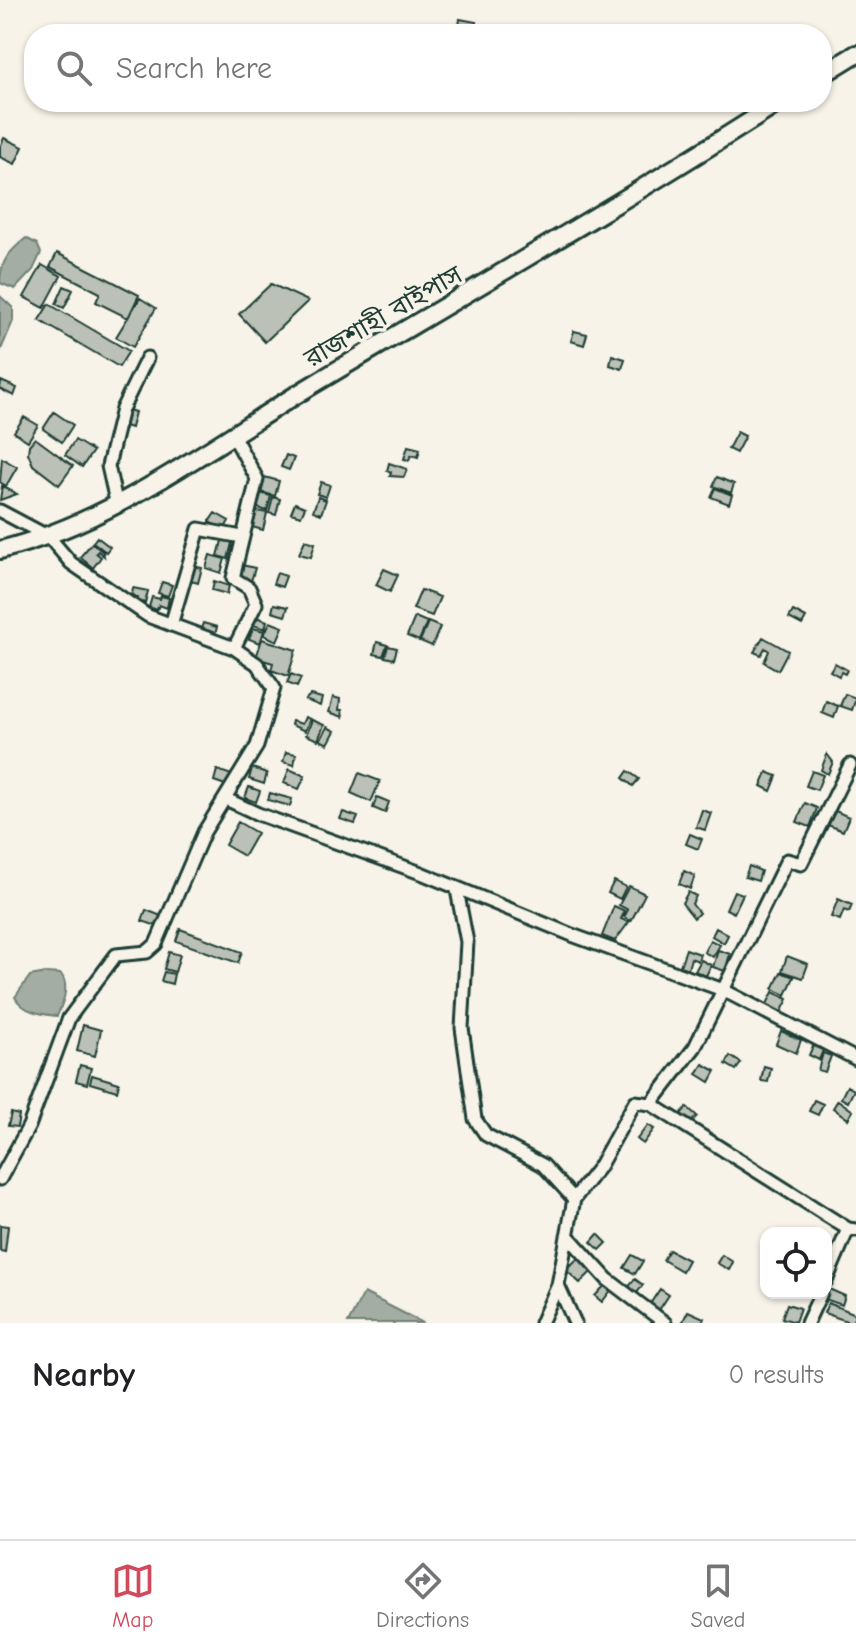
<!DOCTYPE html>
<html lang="en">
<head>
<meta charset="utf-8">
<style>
	:root { --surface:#fff; --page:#f2f2f2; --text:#202124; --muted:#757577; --line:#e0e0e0; --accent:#d1495b }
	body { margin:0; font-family:"Comic Neue","Noto Sans Bengali",sans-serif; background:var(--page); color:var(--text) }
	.controls { position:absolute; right:24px; bottom:24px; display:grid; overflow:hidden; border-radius:16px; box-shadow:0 2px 6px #0004 }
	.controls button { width:72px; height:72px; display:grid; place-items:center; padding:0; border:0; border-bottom:2px solid var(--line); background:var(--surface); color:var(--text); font:40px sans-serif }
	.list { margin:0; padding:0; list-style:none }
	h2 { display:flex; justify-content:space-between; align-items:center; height:104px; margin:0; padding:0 32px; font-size:34px }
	h2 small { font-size:26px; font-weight:400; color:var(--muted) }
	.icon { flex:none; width:44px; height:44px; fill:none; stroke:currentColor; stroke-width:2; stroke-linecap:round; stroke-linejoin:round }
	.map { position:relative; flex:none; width:856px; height:1323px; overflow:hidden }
	.search { position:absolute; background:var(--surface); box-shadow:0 2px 6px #0004; left:24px; right:24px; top:24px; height:88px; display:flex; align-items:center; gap:20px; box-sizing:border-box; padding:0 28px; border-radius:32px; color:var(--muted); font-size:30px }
	.sheet { height:216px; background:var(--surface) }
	nav { display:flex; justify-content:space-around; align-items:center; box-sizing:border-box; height:112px; border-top:2px solid var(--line); background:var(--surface); font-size:22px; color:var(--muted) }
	nav a { display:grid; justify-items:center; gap:4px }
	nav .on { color:var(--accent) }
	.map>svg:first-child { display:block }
	.water { fill:#a4ada3; stroke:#6f8077; stroke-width:2 }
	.building { fill:#bbc1b6; stroke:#1f3d34; stroke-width:2 }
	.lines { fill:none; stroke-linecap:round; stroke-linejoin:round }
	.minor-casing { stroke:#1f3d34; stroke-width:17 }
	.highway-casing { stroke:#1f3d34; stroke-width:22 }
	.minor { stroke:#f7f3e8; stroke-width:11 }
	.highway { stroke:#f7f3e8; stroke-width:16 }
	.labels { text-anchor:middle; stroke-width:7; stroke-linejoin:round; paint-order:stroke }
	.street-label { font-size:26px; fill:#1f3d34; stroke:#f7f3e8 }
</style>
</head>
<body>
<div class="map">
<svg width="856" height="1323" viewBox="0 0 856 1323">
	<rect width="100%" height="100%" fill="#f7f3e8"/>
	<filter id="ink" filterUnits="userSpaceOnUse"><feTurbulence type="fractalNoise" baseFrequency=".0125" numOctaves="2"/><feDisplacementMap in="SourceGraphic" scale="16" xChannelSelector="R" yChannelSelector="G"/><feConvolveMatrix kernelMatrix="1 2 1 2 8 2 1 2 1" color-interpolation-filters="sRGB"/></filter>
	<g filter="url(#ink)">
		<path class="water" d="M26,238L37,244L41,253L33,270L15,289L0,283C0,261 10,251 26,238Z
			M0,296L13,308V321L0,352Z
			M46,973L61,974C70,986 63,1003 57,1016C41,1014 23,1012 15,997L30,976Z
			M364,1293L423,1323H348Z"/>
		<path class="building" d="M460,19L476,22L474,34H458Z
			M540,102H572L570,113L539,105Z
			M4,138L23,147L15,164L0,157V147Z
			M57,253L139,295L128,318L96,302L100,293L50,267Z
			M42,265L61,276L44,308L24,297Z
			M271,284L308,301L265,342L239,314Z
			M64,286L73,290L64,308L56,304Z
			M140,298L156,308L133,347L116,337Z
			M49,304L129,351L119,367L39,320Z
			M574,331L587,334L584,345L571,341Z
			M612,355L625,359L622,369L610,365Z
			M1,381L17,388L14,396L0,389Z
			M117,407L135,412L131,428L112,422Z
			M54,412L73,425L62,442L43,429Z
			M24,417L38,425L28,441L14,432Z
			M737,432L745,436L736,453L728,449Z
			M35,438L73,466L59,485L33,465L28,453L29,445Z
			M75,440L93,451L82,467L65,455Z
			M408,446L420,449L418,457L411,455L409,460L404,459Z
			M286,455L294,458L289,470L281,467Z
			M2,458L17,467L6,486L0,482Z
			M389,463L407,469L404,477L390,476L391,472L387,471Z
			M261,476L279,481L275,496L257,491Z
			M717,477L734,484L731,493L713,486Z
			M321,482L330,485L326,497L317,494Z
			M2,486L17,494L0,500Z
			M715,488L732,495L729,504L711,497Z
			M256,492L271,496L267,511L252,506Z
			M273,497L280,499L276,515L269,513Z
			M318,497L326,500L321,514L313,511Z
			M295,503L305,507L301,516L291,513Z
			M252,510L267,513L263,530L248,526Z
			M215,513L229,521L224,530L209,522Z
			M97,537L110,547L106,552L93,542Z
			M223,537L233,539L228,559L218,556Z
			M305,540L315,543L311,557L299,554Z
			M92,543L103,552L104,556L98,551L96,553L101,557L93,568L80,557Z
			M210,555L225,559L221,573L206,568Z
			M189,565L202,568L198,583L185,579Z
			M242,565L255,568L251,581L239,578Z
			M384,569L398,575L390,592L376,585Z
			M277,573L286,576L282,587L273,584Z
			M214,581L229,586L227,594L212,590Z
			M162,582L172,585L168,596L158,593Z
			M133,588L148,591L145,603L138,601V598L132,594Z
			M421,590L440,597L432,616L413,609Z
			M161,596L169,598L167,608L159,605L157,610L149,607L152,597L160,599Z
			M274,604L288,607L285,616L272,612Z
			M793,611L806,618L802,625L789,618Z
			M256,617L267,621L265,629L253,625Z
			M415,617L427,622L419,641L407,636Z
			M270,622L283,627L277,641L264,635Z
			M428,622L440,627L432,646L420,641Z
			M203,623L217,627L215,635L200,632Z
			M253,628L264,631L260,643L249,639Z
			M763,637L788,651L778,670L764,662L769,651L765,648L761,655L754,652Z
			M262,639L296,650L288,676L271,670L273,663L256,658Z
			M377,642L387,645L383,656L374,654Z
			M388,646L397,648L394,659L385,657Z
			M835,663L847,670L845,674L841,672L839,676L830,671Z
			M291,674L301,678L297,687L287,683Z
			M845,694L856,698L852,710L840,706Z
			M310,695L322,698L320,706L305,700Z
			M333,697L340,699L339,710H342L343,717L329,712Z
			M826,701L838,706L834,718L822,713Z
			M305,717L310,719L305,731L291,725L292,721L302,724Z
			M312,720L324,725L318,740L306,735Z
			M327,727L335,731L328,744L320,740Z
			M286,752L296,754L294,765L283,762Z
			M827,754L833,762L828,774L821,770Z
			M252,768L267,773L264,784L249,779Z
			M289,769L305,776L299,789L284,783Z
			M217,770L232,775L228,786L214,781Z
			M628,771L639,779L633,786L623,778Z
			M812,771L823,775L817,790L806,786Z
			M767,772L777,776L771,791L761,786Z
			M359,773L380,781L371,802L351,793Z
			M249,787L260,791L256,802L245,798Z
			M270,793L292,799L290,806L268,800Z
			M377,797L389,802L385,813L373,808Z
			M805,803L817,808L810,827L797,822Z
			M831,809L849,817L843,831L825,824Z
			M702,810L711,813L705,830L696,827Z
			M343,812L358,817L355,824L340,819Z
			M238,822L257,833L244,856L225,845Z
			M690,834L702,839L698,849L686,844Z
			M749,866L761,871L758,881L745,877Z
			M684,871L695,876L690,889L679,884Z
			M614,881L626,887L620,899L608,893Z
			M629,886L645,894L631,921L624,917L628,910L619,905Z
			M734,891L743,894L734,913L726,909Z
			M688,892L696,896L692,904L699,913L694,918L682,903Z
			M838,899L852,905L849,912L844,910L840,920L831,917Z
			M614,906L625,911L621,919L629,922L615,941L602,936Z
			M146,910L164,917L160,927L142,921Z
			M716,928L728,935L724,943L712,936Z
			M180,929L242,952L238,963L176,941Z
			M710,940L720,945L713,957L704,952Z
			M686,949L700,954L698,961L691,958L688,969L680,966Z
			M718,950L730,954L725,971L713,967Z
			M169,952L180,955L175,972L164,969Z
			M787,956L808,964L803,978L782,971Z
			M701,960L711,965L706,976L695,971Z
			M164,972L174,974L172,984L161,981Z
			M781,972L794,977L786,995L773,989Z
			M773,992L788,999L781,1013L766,1006Z
			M83,1025L101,1030L95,1056L77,1051Z
			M781,1031L801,1040L796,1053L776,1044Z
			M813,1046L823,1050L819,1060L809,1055Z
			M823,1053L831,1056L825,1072L818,1070Z
			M730,1056L741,1063L736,1070L726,1064Z
			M703,1064L716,1071L710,1082L697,1074Z
			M80,1065L91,1068L87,1084L76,1081Z
			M764,1066L771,1068L768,1082L761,1081Z
			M92,1075L119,1083L117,1091L90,1083Z
			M847,1086L854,1090L848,1102L841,1098Z
			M814,1100L823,1104L818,1115L809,1111Z
			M838,1100L853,1111L848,1119L833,1108Z
			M687,1107L697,1116L690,1124L680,1115Z
			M11,1113L19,1115L17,1127L8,1126Z
			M648,1125L654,1129L643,1144L637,1139Z
			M0,1225L8,1226L5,1252L0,1251Z
			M598,1234L607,1243L600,1250L591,1242Z
			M669,1250L688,1260L682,1271L663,1260Z
			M632,1255L643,1261L635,1274L624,1268Z
			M722,1255L733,1262L729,1270L717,1263Z
			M578,1258L592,1271L580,1283L566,1270Z
			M635,1279L643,1285L636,1294L628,1288Z
			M606,1284L612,1289L602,1302L595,1296Z
			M660,1289L669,1295L659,1310L650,1304Z
			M829,1289L845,1296L842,1305L825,1299Z
			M828,1303L856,1314L852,1323L824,1313Z
			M787,1304L800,1308L795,1322L782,1318Z
			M688,1311L704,1318L702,1323H682Z"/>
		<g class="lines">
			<g class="minor-casing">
				<path id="minor" d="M233,435L257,479L233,578L249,588L256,604L234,648
					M117,506L108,466L122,409L147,358
					M0,511L49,537L71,563L148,616L234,648L257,664L274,688L257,746L204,832L156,944L147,952L116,955L69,1018L29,1126L0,1179
					M171,625L199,529L242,537
					M226,799L258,814L421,873L572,935L723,990L856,1059
					M457,890L467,942L462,1028L475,1119L486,1135L543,1165L574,1199L558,1285L541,1323
					M651,1104L848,1229
					M574,1199L599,1167L635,1102L651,1104L695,1047L787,860L801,864L850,765
					M567,1235L607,1279L665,1323
					M826,1281L848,1229L856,1230
					M558,1285L575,1323
					M807,1323L821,1293"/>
			</g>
			<g class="highway-casing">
				<path id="highway" d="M822,75L856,54
					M0,550C116,521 212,445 314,384C470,291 627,200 780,102"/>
			</g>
			<use href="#minor" class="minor"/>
			<use href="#highway" class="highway"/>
		</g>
	</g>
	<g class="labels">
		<g class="street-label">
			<text transform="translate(383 316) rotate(-30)" y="9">রাজশাহী বাইপাস</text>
		</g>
	</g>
</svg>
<div class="controls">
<button><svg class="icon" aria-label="locate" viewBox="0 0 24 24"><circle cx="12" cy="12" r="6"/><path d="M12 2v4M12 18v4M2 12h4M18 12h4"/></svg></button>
</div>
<div class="search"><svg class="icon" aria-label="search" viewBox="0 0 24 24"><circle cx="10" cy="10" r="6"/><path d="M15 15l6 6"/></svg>Search here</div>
</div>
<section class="sheet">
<h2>Nearby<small>0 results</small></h2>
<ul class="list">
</ul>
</section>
<nav>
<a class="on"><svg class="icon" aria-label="map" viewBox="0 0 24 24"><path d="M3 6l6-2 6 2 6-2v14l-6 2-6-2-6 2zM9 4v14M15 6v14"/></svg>Map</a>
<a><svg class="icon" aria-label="directions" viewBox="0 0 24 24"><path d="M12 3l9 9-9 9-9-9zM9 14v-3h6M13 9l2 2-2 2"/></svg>Directions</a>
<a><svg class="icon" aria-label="saved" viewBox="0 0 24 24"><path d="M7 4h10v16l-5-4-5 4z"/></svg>Saved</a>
</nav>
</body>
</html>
